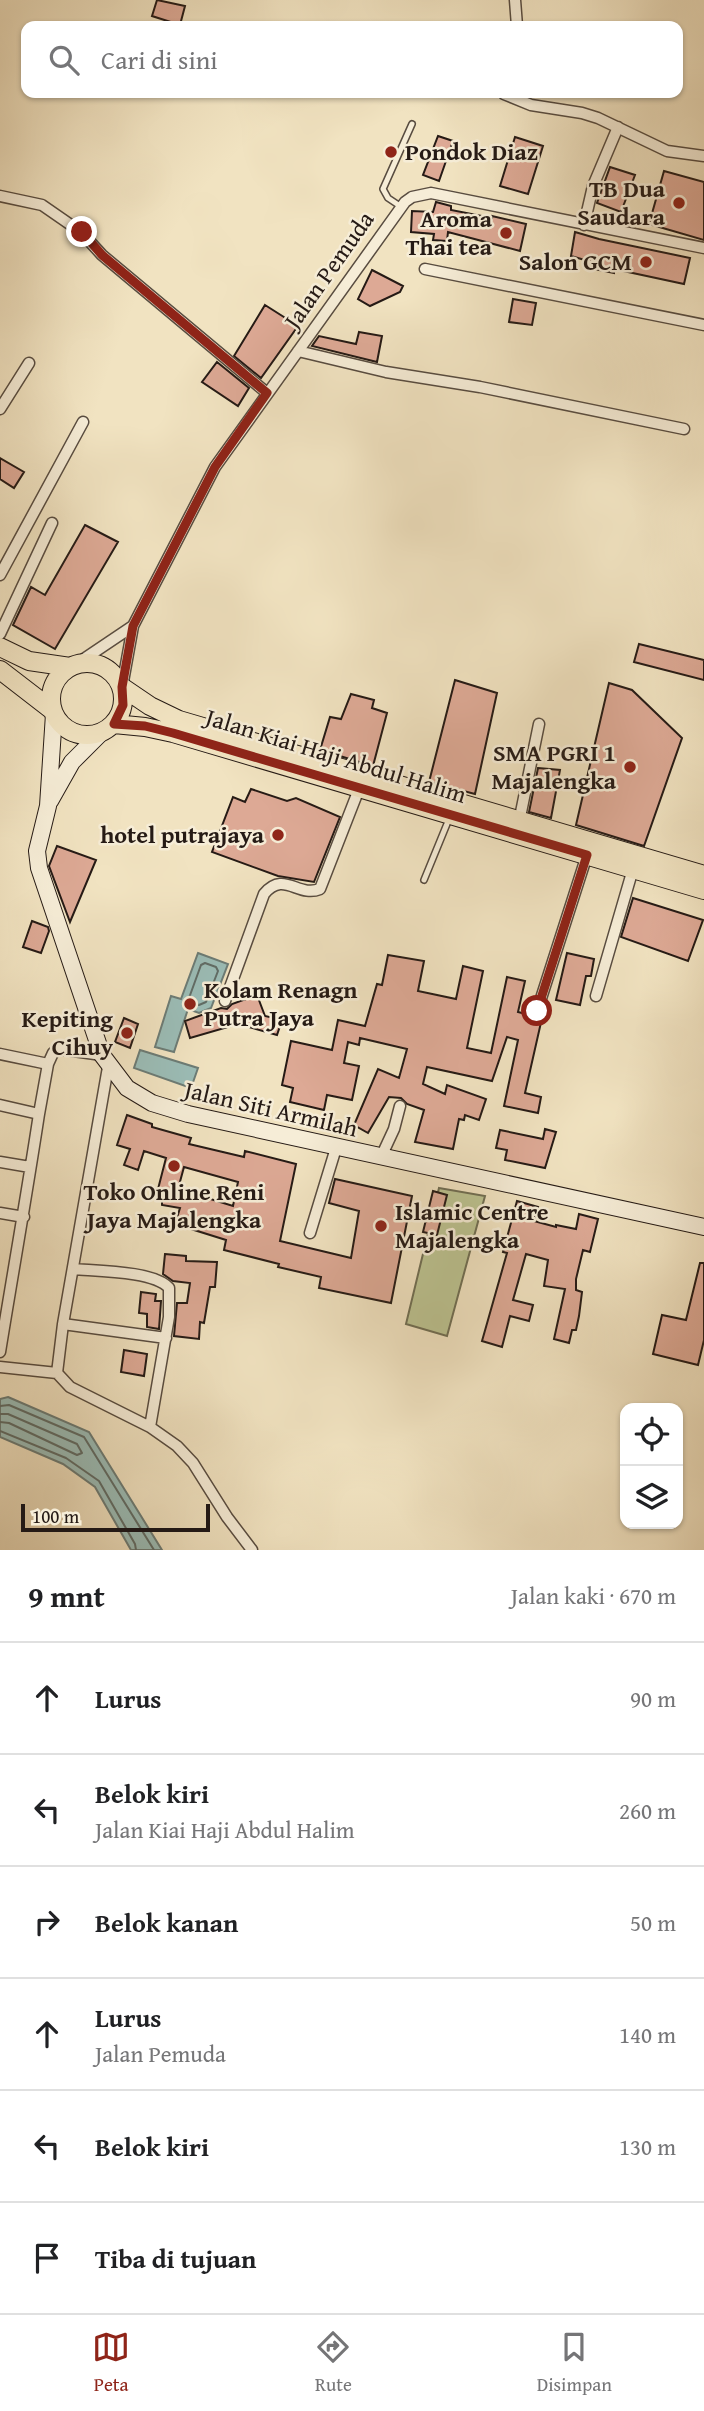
<!DOCTYPE html>
<html lang="id">
<head>
<meta charset="utf-8">
<style>
	:root { --surface:#fff; --page:#f2f2f2; --text:#202124; --muted:#757577; --line:#e0e0e0; --accent:#8f2418 }
	body { margin:0; font-family:"Gentium Book Plus",serif; background:var(--page); color:var(--text) }
	.controls { position:absolute; right:21px; bottom:21px; display:grid; overflow:hidden; border-radius:14px; box-shadow:0 2px 5px #0004 }
	.controls button { width:63px; height:63px; display:grid; place-items:center; padding:0; border:0; border-bottom:2px solid var(--line); background:var(--surface); color:var(--text); font:35px sans-serif }
	.scale { position:absolute; left:21px; bottom:18px; width:189px; box-sizing:border-box; padding-left:7px; border:4px solid #251a15; border-top:0; font-size:19px; line-height:24px; white-space:nowrap; color:#251a15; -webkit-text-stroke:5px #f6edd7; paint-order:stroke }
	.stop { position:absolute; width:21px; height:21px; margin:-16px; border:5px solid #8f2418; border-radius:50%; background:#fff }
	.stop.end { background:#8f2418; border-color:#fff; box-shadow:0 2px 7px #0008 }
	.list { margin:0; padding:0; list-style:none }
	h2 { display:flex; justify-content:space-between; align-items:center; height:91px; margin:0; padding:0 28px; font-size:30px }
	h2 small { font-size:23px; font-weight:400; color:var(--muted) }
	.list li { display:grid; grid-template-columns:46px 1fr auto; gap:21px; align-items:center; box-sizing:border-box; height:112px; padding:0 28px; border-top:2px solid var(--line) }
	.list b { display:block; font-size:26px; white-space:nowrap }
	.list p { margin:0; font-size:23px; white-space:nowrap; color:var(--muted) }
	.list em { font-size:23px; font-style:normal; color:var(--muted) }
	.icon { flex:none; width:38px; height:38px; fill:none; stroke:currentColor; stroke-width:2; stroke-linecap:round; stroke-linejoin:round }
	.map { position:relative; flex:none; width:704px; height:1550px; overflow:hidden }
	.search { position:absolute; background:var(--surface); box-shadow:0 2px 5px #0004; left:21px; right:21px; top:21px; height:77px; display:flex; align-items:center; gap:18px; box-sizing:border-box; padding:0 24px; border-radius:14px; color:var(--muted); font-size:26px }
	.sheet { height:763px; background:var(--surface) }
	nav { display:flex; justify-content:space-around; align-items:center; box-sizing:border-box; height:98px; border-top:2px solid var(--line); background:var(--surface); font-size:19px; color:var(--muted) }
	nav a { display:grid; justify-items:center; gap:4px }
	nav .on { color:var(--accent) }
	.map>svg:first-child { display:block }
	.green { fill:#bcc391; stroke:#706e53; stroke-width:2 }
	.water { fill:#9bbdb7; stroke:#6c7c76; stroke-width:2 }
	.lines { fill:none; stroke-linecap:round; stroke-linejoin:round }
	.shore { stroke:#606c66; stroke-width:2 }
	.building { fill:#dda995; stroke:#251a15; stroke-width:2; fill-rule:evenodd }
	.service-casing { stroke:#584c40; stroke-width:8 }
	.minor-casing { stroke:#584c40; stroke-width:13 }
	.secondary-casing { stroke:#251a15; stroke-width:18 }
	.primary-casing { stroke:#251a15; stroke-width:20 }
	.service { stroke:#f6edd7; stroke-width:5 }
	.minor { stroke:#f6edd7; stroke-width:10 }
	.secondary { stroke:#f6edd7; stroke-width:16 }
	.primary { stroke:#f1e3c1; stroke-width:18 }
	.route { stroke:#8f2418; stroke-width:9 }
	.poi-dot { fill:#8f2418; stroke:#f6edd7; stroke-width:2.5 }
	.labels { text-anchor:middle; stroke-width:5; stroke-linejoin:round; paint-order:stroke }
	.poi-label { font-size:24px; font-weight:bold; fill:#251a15; stroke:#f6edd7; text-anchor:end }
	.street-label { font-size:24px; fill:#251a15; stroke:#f6edd7 }
</style>
</head>
<body>
<div class="map">
<svg width="704" height="1550" viewBox="0 0 704 1550">
	<rect width="100%" height="100%" fill="#f1e3c1"/>
	<filter id="stains"><feTurbulence type="fractalNoise" baseFrequency=".00286" numOctaves="4"/><feColorMatrix values="0 0 0 0 .2 0 0 0 0 .09 0 0 0 0 .02 0 0 0 .5 -.17"/></filter>
	<radialGradient id="worn" r=".72"><stop offset=".6" stop-color="#630" stop-opacity="0"/><stop offset="1" stop-color="#630" stop-opacity=".3"/></radialGradient>
	<path class="green" d="M439,1188L485,1196L447,1336L406,1324Z"/>
	<path class="water" d="M198,953L228,964L211,1008L199,1013L188,1009L174,1052L155,1047L171,996L181,999Z
		M140,1050L198,1068L191,1088L134,1068Z
		M8,1397L89,1432L162,1550H131L95,1487L63,1464L0,1437V1399Z"/>
	<g class="lines">
		<path class="shore" d="M205,963L216,967L218,971L206,1002L199,1005L191,1002L189,998L201,965Z
			M0,1406L9,1405L84,1437L154,1550
			M0,1414H8L77,1444L82,1453L77,1455L9,1423L0,1422
			M0,1431L66,1458L99,1481L135,1544L136,1550"/>
	</g>
	<path class="building" d="M157,0L185,6L180,25L152,16Z
		M438,136L453,141L439,181L423,175Z
		M515,137L543,146L528,194L500,186Z
		M610,167L635,175L621,212L597,203Z
		M664,171L704,182V240L649,224Z
		M436,202L451,206V210L492,218V216L526,224L520,251L448,232L447,241L433,240L434,234L411,232L412,211L433,212Z
		M575,232L599,239L690,258L684,284L614,269V273L594,269L595,263L571,256Z
		M372,270L403,286L400,292L370,306L358,299Z
		M513,299L536,303L532,325L509,322Z
		M265,305L298,326L261,378L234,356Z
		M359,332L382,336L377,362L312,346L319,336L356,344Z
		M217,362L249,388L238,406L202,382Z
		M0,458L24,472L14,488L0,479Z
		M85,525L118,542L55,649L13,625L31,587L45,595Z
		M639,644L704,660V680L634,662Z
		M455,680L497,693L475,794L429,782Z
		M609,683L632,690L682,738L644,846L576,825Z
		M351,694L374,700L372,708L387,713L373,766L320,750L330,717L341,719Z
		M538,768L560,770L551,818L529,812Z
		M251,789L287,801L296,798L340,817L314,882L278,876L212,852L233,797L245,802Z
		M57,846L96,860L70,922L49,866Z
		M633,898L703,920L688,961L621,937Z
		M32,921L48,927L49,931L41,953L23,947Z
		M567,953L594,959L591,976H586L580,1005L556,1000Z
		M388,955L424,961L418,991L456,999L463,966L483,971L467,1048L491,1053L507,977L525,981L518,1012L530,1015L535,1019L542,1018L525,1093L541,1097L538,1113L504,1106L518,1040L507,1037L492,1081L427,1067L423,1084L445,1094L447,1085L486,1099L479,1120L465,1115L464,1120L459,1119L453,1149L415,1142L424,1110L407,1104L401,1098L389,1097L368,1133L354,1125L378,1069L399,1078L407,1049L360,1038L359,1045L348,1042L344,1063L359,1066L352,1100L327,1095L324,1110L290,1102L293,1088L282,1085L291,1041L332,1050L338,1020L365,1026L377,984L382,985Z
		M257,995L265,1016L282,1020L277,1035L238,1024L190,1038L185,1021L221,1008L227,1009L232,1004Z
		M124,1018L138,1024L130,1048L115,1042Z
		M127,1115L152,1124V1127L191,1138L189,1144L244,1157L245,1151L296,1164L280,1241L351,1258L359,1211L329,1203L335,1179L412,1196L391,1303L319,1288L321,1277L278,1267L279,1264L224,1250L226,1240L175,1224L180,1208L162,1205V1194L157,1193L166,1158L144,1151L138,1170L124,1165L130,1149L117,1145ZM184,1167L238,1182L233,1206L178,1189Z
		M545,1129L556,1132L545,1168L505,1160L507,1150L496,1148L500,1130L543,1139Z
		M433,1191L447,1195L437,1235L423,1232Z
		M517,1201L538,1207L534,1221L556,1227V1225L576,1229L579,1214L598,1219L590,1252L583,1250L576,1279V1290L582,1292L579,1316L576,1330H572L569,1343L554,1339L565,1289L544,1286L548,1260L526,1254L513,1300L533,1305L529,1321L510,1316L502,1347L482,1341L507,1253L503,1252Z
		M165,1254L186,1256V1261L217,1262L215,1287H210L204,1323L200,1322L199,1339L174,1336L177,1303H187L190,1283L173,1281L163,1274Z
		M700,1263H704V1340L698,1365L653,1354L662,1315L686,1320Z
		M141,1292L156,1294L155,1301H161L159,1329L147,1327V1314L139,1313Z
		M124,1350L147,1354L144,1376L121,1372Z"/>
	<g class="lines">
		<g class="service-casing">
			<path id="service" d="M400,206L388,198L383,189L412,124
				M424,880L449,819"/>
		</g>
		<g class="minor-casing">
			<path id="minor" d="M515,0L517,26
				M504,94L531,105L582,113L598,118L667,151L704,156
				M0,196L42,205L81,232L102,255L267,393
				M584,225L593,186L618,127
				M425,269L704,325
				M298,351L386,372L480,387L684,429
				M0,409L29,363
				M0,575L83,422
				M0,634L52,523
				M78,663L133,626
				M122,687L133,626L215,467L405,202L412,197L431,193L704,248
				M519,822L539,724
				M596,996L633,869
				M225,1001L264,894C284,870 298,898 320,889L359,789
				M537,1011L587,855
				M0,1054L48,1064L53,1053L59,1049L102,1055
				M108,1067L63,1324L57,1373L70,1387L150,1427L177,1446L193,1463L227,1517L252,1550
				M0,1105L39,1114L48,1064
				M381,1157L394,1129L400,1106
				M0,1162L30,1167
				M0,1213L24,1217
				M310,1233L336,1148
				M74,1269C96,1271 155,1271 169,1288V1317L150,1427
				M63,1324L166,1338
				M0,1352C13,1272 27,1193 39,1114
				M0,1367L57,1373"/>
		</g>
		<g class="secondary-casing">
			<path id="secondary" d="M54,714L48,806L37,851L39,868L102,1055L127,1088L152,1103L188,1114L704,1227
				M50,801L72,762L101,733"/>
		</g>
		<g class="primary-casing">
			<path id="primary" d="M0,647L29,661L70,667
				M51 699a36 36 0 1 1 72 0a36 36 0 1 1-72 0Z
				M0,670L52,710
				M122,687L150,706L179,720L704,875
				M114,724L145,727L173,733L704,890"/>
		</g>
		<use href="#service" class="service"/>
		<use href="#minor" class="minor"/>
		<use href="#secondary" class="secondary"/>
		<use href="#primary" class="primary"/>
	</g>
	<g class="lines">
		<path class="route" d="M82,232L102,255L267,393L215,467L133,626L122,687L123,705L114,724L145,726L173,733L587,855L537,1011"/>
	</g>
	<g class="poi-dot">
		<circle cx="391" cy="152" r="7"/>
		<circle cx="679" cy="203" r="7"/>
		<circle cx="506" cy="233" r="7"/>
		<circle cx="646" cy="262" r="7"/>
		<circle cx="630" cy="767" r="7"/>
		<circle cx="278" cy="835" r="7"/>
		<circle cx="190" cy="1004" r="7"/>
		<circle cx="127" cy="1033" r="7"/>
		<circle cx="174" cy="1166" r="7"/>
		<circle cx="381" cy="1226" r="7"/>
	</g>
	<g class="labels">
		<g class="poi-label">
			<text x="405" y="160" text-anchor="start">Pondok Diaz</text>
			<text x="665" y="197">TB Dua<tspan x="665" dy="28">Saudara</tspan></text>
			<text x="492" y="227">Aroma<tspan x="492" dy="28">Thai tea</tspan></text>
			<text x="632" y="270">Salon GCM</text>
			<text x="616" y="761">SMA PGRI 1<tspan x="616" dy="28">Majalengka</tspan></text>
			<text x="264" y="843">hotel putrajaya</text>
			<text x="204" y="998" text-anchor="start">Kolam Renagn<tspan x="204" dy="28">Putra Jaya</tspan></text>
			<text x="113" y="1027">Kepiting<tspan x="113" dy="28">Cihuy</tspan></text>
			<text x="174" y="1200" text-anchor="middle">Toko Online Reni<tspan x="174" dy="28">Jaya Majalengka</tspan></text>
			<text x="395" y="1220" text-anchor="start">Islamic Centre<tspan x="395" dy="28">Majalengka</tspan></text>
		</g>
		<g class="street-label">
			<text transform="translate(329 270) rotate(-55)" y="8">Jalan Pemuda</text>
			<text transform="translate(336 756) rotate(17)" y="8">Jalan Kiai Haji Abdul Halim</text>
			<text transform="translate(271 1109) rotate(13)" y="8">Jalan Siti Armilah</text>
		</g>
	</g>
	<rect width="100%" height="100%" filter="url(#stains)"/>
	<rect width="100%" height="100%" fill="url(#worn)"/>
</svg>
<div class="controls">
<button><svg class="icon" aria-label="locate" viewBox="0 0 24 24"><circle cx="12" cy="12" r="6"/><path d="M12 2v4M12 18v4M2 12h4M18 12h4"/></svg></button>
<button><svg class="icon" aria-label="layers" viewBox="0 0 24 24"><path d="M12 4l9 5-9 5-9-5zM3 14l9 5 9-5"/></svg></button>
</div>
<div class="scale">100 m</div>
<div class="stop" style="left:537px;top:1011px"></div>
<div class="stop end" style="left:82px;top:232px"></div>
<div class="search"><svg class="icon" aria-label="search" viewBox="0 0 24 24"><circle cx="10" cy="10" r="6"/><path d="M15 15l6 6"/></svg>Cari di sini</div>
</div>
<section class="sheet">
<h2>9 mnt<small>Jalan kaki · 670 m</small></h2>
<ul class="list">
<li><svg class="icon" aria-label="ahead" viewBox="0 0 24 24"><path d="M12 20V5M6 11l6-6 6 6"/></svg><div><b>Lurus</b></div><em>90 m</em></li>
<li><svg class="icon" aria-label="left" viewBox="0 0 24 24"><path d="M17 20v-9H6M10 6l-5 5 5 5"/></svg><div><b>Belok kiri</b><p>Jalan Kiai Haji Abdul Halim</p></div><em>260 m</em></li>
<li><svg class="icon" aria-label="right" viewBox="0 0 24 24"><path d="M7 20v-9h11M14 6l5 5-5 5"/></svg><div><b>Belok kanan</b></div><em>50 m</em></li>
<li><svg class="icon" aria-label="ahead" viewBox="0 0 24 24"><path d="M12 20V5M6 11l6-6 6 6"/></svg><div><b>Lurus</b><p>Jalan Pemuda</p></div><em>140 m</em></li>
<li><svg class="icon" aria-label="left" viewBox="0 0 24 24"><path d="M17 20v-9H6M10 6l-5 5 5 5"/></svg><div><b>Belok kiri</b></div><em>130 m</em></li>
<li><svg class="icon" aria-label="arrive" viewBox="0 0 24 24"><path d="M6 21V4h12l-3 4 3 4H6"/></svg><div><b>Tiba di tujuan</b></div></li>
</ul>
</section>
<nav>
<a class="on"><svg class="icon" aria-label="map" viewBox="0 0 24 24"><path d="M3 6l6-2 6 2 6-2v14l-6 2-6-2-6 2zM9 4v14M15 6v14"/></svg>Peta</a>
<a><svg class="icon" aria-label="directions" viewBox="0 0 24 24"><path d="M12 3l9 9-9 9-9-9zM9 14v-3h6M13 9l2 2-2 2"/></svg>Rute</a>
<a><svg class="icon" aria-label="saved" viewBox="0 0 24 24"><path d="M7 4h10v16l-5-4-5 4z"/></svg>Disimpan</a>
</nav>
</body>
</html>
